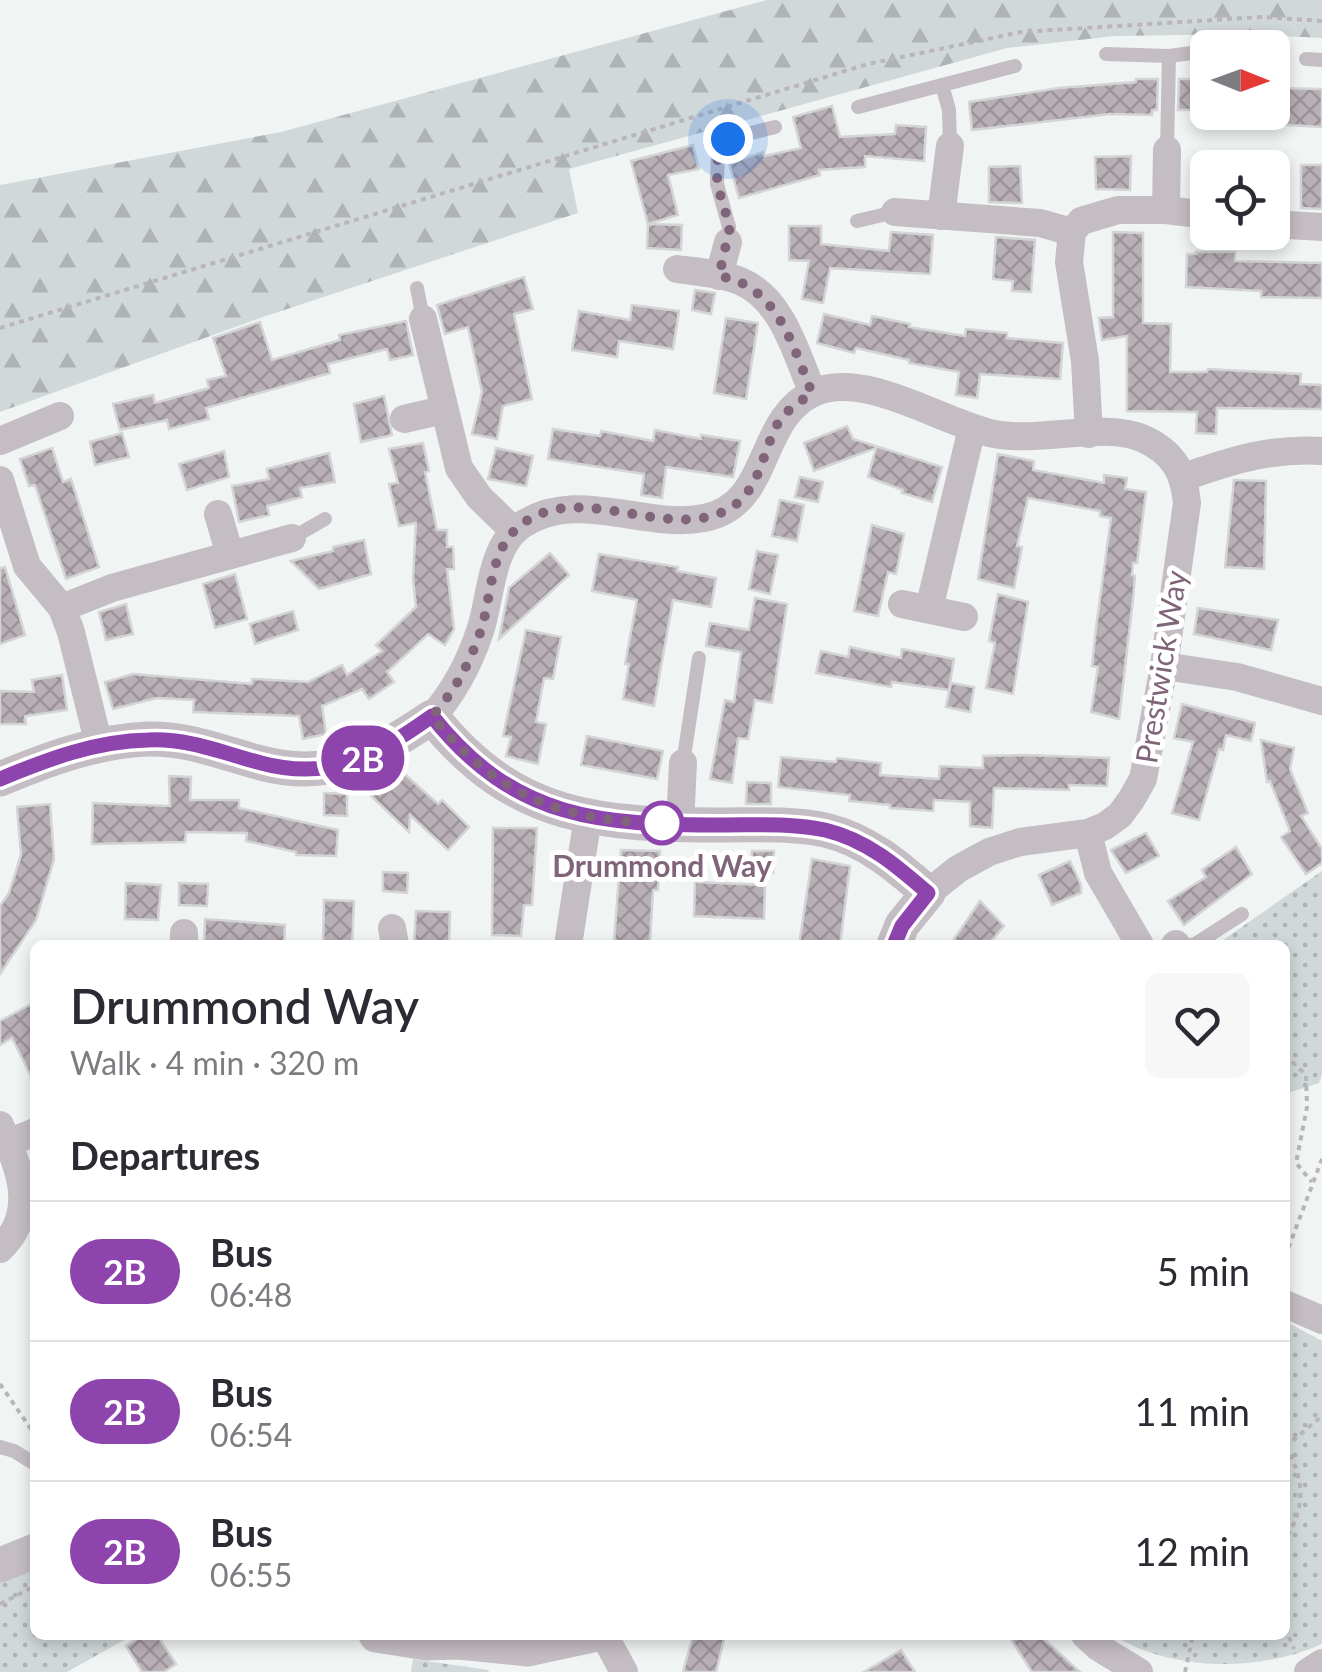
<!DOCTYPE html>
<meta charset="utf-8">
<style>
body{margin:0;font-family:Lato,sans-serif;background:#f7f7f7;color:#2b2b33;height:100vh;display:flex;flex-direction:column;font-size:38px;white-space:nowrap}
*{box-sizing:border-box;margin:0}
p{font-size:32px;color:#7c7c81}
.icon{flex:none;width:55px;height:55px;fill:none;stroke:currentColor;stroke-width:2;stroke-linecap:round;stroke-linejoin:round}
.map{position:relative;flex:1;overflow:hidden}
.side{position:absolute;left:30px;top:940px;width:1260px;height:700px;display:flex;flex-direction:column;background:#fff;border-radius:15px;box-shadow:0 5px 15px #0003}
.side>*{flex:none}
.badge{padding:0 20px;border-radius:32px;font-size:35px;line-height:65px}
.needle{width:65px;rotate:91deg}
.controls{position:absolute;left:1190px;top:30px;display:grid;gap:20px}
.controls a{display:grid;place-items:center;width:100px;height:100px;border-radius:15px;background:#fff;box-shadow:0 5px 15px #0003;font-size:50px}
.you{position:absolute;width:50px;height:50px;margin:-25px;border:8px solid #fff;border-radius:50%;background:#1a73e8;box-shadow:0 0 0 15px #1a73e833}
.map>.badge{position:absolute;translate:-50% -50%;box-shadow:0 0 0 5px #fff}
h2{padding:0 40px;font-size:38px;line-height:90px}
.round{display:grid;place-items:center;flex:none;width:105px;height:105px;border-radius:15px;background:#f7f7f7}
.overview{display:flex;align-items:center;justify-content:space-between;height:170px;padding:0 40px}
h1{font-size:48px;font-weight:600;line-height:75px}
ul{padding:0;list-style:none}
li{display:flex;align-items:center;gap:30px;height:140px;padding:0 40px;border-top:2px solid #e1e1e2}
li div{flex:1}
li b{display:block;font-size:38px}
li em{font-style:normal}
li .badge{min-width:110px;font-weight:700;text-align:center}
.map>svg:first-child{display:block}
.grass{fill:url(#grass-dots)}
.forest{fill:url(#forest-firs)}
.building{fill:url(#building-cross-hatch);stroke:#d3d5d4;stroke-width:2.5}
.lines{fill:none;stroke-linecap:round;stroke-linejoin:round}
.path{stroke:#bab5b9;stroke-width:4;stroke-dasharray:5 5;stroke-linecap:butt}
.service{stroke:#c4bdc3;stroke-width:14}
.minor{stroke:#c4bdc3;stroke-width:28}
.tertiary{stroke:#c4bdc3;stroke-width:35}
.line-casing{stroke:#fff;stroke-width:22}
.line{stroke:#8e44ad;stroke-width:15}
.walk{stroke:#7f647a;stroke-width:10;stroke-dasharray:0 18}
.stop-dot{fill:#fff;stroke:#8e44ad;stroke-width:5}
.labels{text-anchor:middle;stroke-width:10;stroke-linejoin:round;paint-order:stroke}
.street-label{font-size:30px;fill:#7f647a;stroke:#fff}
.stop-label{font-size:30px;font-weight:bold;fill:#7f647a;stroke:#fff}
</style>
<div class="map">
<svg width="1322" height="1672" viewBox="0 0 1322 1672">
<defs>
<pattern id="grass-dots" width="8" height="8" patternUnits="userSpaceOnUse" patternTransform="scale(2.5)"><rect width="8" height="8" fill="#d1d8da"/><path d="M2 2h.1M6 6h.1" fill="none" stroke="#afb3b6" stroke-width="1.8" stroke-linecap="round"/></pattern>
<pattern id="forest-firs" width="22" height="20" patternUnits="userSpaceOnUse" patternTransform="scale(2.5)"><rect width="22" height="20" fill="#d1d8da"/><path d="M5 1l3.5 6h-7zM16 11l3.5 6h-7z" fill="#afb3b6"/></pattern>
<pattern id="building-cross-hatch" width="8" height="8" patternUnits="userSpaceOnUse" patternTransform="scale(2.5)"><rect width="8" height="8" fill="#b9afb7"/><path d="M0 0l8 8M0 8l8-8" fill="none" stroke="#9c929a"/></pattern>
</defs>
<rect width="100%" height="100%" fill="#f0f4f3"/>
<g class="grass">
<polygon points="1322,871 1322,1074 1319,1083 1285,1094 1285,945 1216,945"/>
<path d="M1285 1321 1322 1341V1644C1260 1672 1172 1672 1113 1635H1285Z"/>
<polygon points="35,1568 35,1635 133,1635 67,1672 0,1672 0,1582"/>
<polygon points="413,1659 488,1670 489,1672 411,1672"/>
</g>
<polygon class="forest" points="767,0 1322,0 1322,38 1244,34 1115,36 1007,48 569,169 578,213 263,317 0,412 0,185 281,132"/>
<g class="building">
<polygon points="1136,79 1158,79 1157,110 1152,110 1152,115 1110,114 972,130 969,102 1059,88 1136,82"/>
<polygon points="1179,79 1208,79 1208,110 1178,110"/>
<polygon points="1272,88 1322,89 1322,127 1272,124"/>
<polygon points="832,106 840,137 895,134 896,125 926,127 924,161 865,156 865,167 819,170 820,175 739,198 729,163 763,152 764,156 801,148 793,117"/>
<polygon points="693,145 699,169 668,175 678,215 648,224 631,161"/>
<polygon points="1131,156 1130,190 1096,189 1095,157"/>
<polygon points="1301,165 1322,165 1322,209 1301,208"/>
<polygon points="1020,166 1022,203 989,202 989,167"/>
<polygon points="648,224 682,225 681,250 647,248"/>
<polygon points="789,226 821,226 821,244 889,251 891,232 933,235 930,274 830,268 823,303 802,299 809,261 789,260"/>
<polygon points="1113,232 1143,233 1143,323 1171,324 1170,372 1207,372 1208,369 1301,374 1300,384 1322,385 1322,409 1217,408 1216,434 1196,433 1197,412 1127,411 1127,336 1102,340 1099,318 1113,317"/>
<polygon points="996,237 1035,240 1031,292 1012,291 1013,281 993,279"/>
<polygon points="1196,252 1235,252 1235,261 1322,263 1322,298 1261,297 1261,291 1186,287 1187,254 1196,254"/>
<polygon points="524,277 533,309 514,314 532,399 503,406 497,439 472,434 482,392 468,327 445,334 437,305"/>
<polygon points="695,290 715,293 711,314 692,310"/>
<polygon points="632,305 679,311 673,349 619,341 617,357 572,350 579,311 630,320"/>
<polygon points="824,314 870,325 872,316 910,324 909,327 965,336 966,329 1007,333 1007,338 1063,343 1060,379 980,374 977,398 956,395 959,372 909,363 909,360 856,348 854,353 817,343"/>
<polygon points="726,318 758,323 746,399 714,393"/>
<polygon points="406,321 413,355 390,360 387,349 328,364 330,373 206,408 209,419 169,429 167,420 120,430 113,404 153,395 155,403 209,388 207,380 226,376 213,338 260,322 272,360 340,340 339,335"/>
<polygon points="384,396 392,435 361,442 354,404"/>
<polygon points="847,426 853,439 942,467 932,502 902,493 903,490 868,477 876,448 814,471 804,443"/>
<polygon points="553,429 600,436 601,431 653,441 655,430 701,439 701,435 740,441 733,477 666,467 662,498 641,495 644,474 548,459"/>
<polygon points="122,433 129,457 95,465 90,442"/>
<polygon points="423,443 429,471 425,472 437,530 447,530 447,547 453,547 454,569 447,569 454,629 445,645 428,634 387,672 394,682 369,699 362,689 322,706 326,734 303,739 299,716 193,712 194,700 157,698 113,709 105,682 133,674 252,684 252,679 308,682 342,665 347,675 382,651 376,645 416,607 413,579 416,523 399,526 389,484 398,483 389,449"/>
<polygon points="52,448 63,482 71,479 99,567 66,579 35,485 29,486 20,459"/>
<polygon points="496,448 533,456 526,486 488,479"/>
<polygon points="224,451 229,477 187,490 179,464"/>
<polygon points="329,453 335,482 300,488 302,497 267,506 269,515 239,522 232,486 269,479 267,469"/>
<polygon points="998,454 1034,461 1033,470 1104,483 1104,475 1127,478 1125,489 1146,492 1137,563 1133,563 1132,575 1135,576 1133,599 1119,719 1091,712 1098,667 1092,666 1096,628 1111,518 1100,516 1100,511 1028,498 1017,546 1022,547 1014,588 978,579"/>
<polygon points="800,477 823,482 818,502 795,497"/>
<polygon points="1234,480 1266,481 1264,569 1225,567"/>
<polygon points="780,500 804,505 797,541 772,536"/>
<polygon points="872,525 904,534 896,574 888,572 878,616 854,611"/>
<polygon points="364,540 371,574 319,589 291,561 333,551 333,547"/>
<polygon points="757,551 778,555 770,594 749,589"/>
<polygon points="550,553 569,575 499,639 509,588"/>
<polygon points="599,554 678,567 677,571 716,578 711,607 673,600 654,706 623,699 629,664 625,664 637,600 592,591"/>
<polygon points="5,567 25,635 0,644 0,568"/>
<polygon points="235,574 247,619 215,628 203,584"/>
<polygon points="998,594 1028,602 1013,694 986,688 995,643 989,641"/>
<polygon points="755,598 787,604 772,703 755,700 748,739 738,738 732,783 710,779 725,700 734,702 741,652 706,646 710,623 749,630"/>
<polygon points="126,604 133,634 106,640 99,612"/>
<polygon points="1198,608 1278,620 1271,650 1194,634"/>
<polygon points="293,611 298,630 255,644 250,624"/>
<polygon points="526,630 561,637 553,679 544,678 536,722 546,724 538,764 506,756 511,737 503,736"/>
<polygon points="850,647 901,658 902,649 954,659 949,690 892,682 891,687 816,673 821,651 848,657"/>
<polygon points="62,675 67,710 25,716 26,724 0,724 0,691 34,692 32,680"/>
<polygon points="951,683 974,687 970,712 946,707"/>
<polygon points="1182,704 1255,723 1251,741 1226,735 1223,750 1219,749 1199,820 1172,813 1193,742 1174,738"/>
<polygon points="587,736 663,751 657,779 581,765"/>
<polygon points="1261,740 1294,748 1290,769 1308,813 1301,816 1322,849 1322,863 1306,874 1281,837 1290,831 1270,781 1267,782"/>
<polygon points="1026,755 1109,758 1107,786 1069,785 1069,790 994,788 992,828 970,826 970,802 934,800 933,811 890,808 890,805 849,801 850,795 778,787 781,757 836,762 837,758 881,763 880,775 939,779 940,766 983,768 983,756"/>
<polygon points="398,768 438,804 442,800 469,827 448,850 410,815 409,832 371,796"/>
<polygon points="169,776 191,777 190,800 239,800 239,808 338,830 336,856 296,855 296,852 246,841 247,833 186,832 185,842 92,844 93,803 170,806"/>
<polygon points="747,782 771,783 771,804 746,804"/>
<polygon points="324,793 347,794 347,816 324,815"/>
<polygon points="50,804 54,859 36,920 0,974 0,906 9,893 21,855 17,807"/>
<polygon points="493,828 537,828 532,905 524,905 521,936 492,935"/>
<polygon points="1146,833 1159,856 1126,873 1111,850"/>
<polygon points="1236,847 1252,874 1184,925 1168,901 1206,877 1202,870"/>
<polygon points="621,850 660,851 658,890 653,890 650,943 614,942"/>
<polygon points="752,851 774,851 773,873 751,872"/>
<polygon points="812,859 850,866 840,945 799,945"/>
<polygon points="1070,861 1081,885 1081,893 1052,905 1039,875"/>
<polygon points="383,872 408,873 407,893 383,891"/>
<polygon points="695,882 765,885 764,919 694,916"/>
<polygon points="126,883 161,885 158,920 125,919"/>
<polygon points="179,883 208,884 207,906 179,905"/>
<polygon points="324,900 354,901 352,945 323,945"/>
<polygon points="980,901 1004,926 988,945 950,945"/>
<polygon points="416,911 450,912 449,945 414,945"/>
<polygon points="205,919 285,925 284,945 204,945"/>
<polygon points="35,1002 35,1084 12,1038 0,1045 0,1021"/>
<polygon points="143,1635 157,1635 176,1664 164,1672 142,1672 126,1646"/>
<polygon points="693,1635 725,1635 716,1672 683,1672"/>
<polygon points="1008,1635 1040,1635 1080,1672 1032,1672"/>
<polygon points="901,1650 915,1672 864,1672"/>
</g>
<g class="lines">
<g class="path">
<polyline points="0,328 868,64 1021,32 1262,17 1322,21"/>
<polyline points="1285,1055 1306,1075 1307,1107 1296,1163 1312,1182"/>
<polyline points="1285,1257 1322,1159"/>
<polyline points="0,1384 35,1435"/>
<path d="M1285 1446C1305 1478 1306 1508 1285 1540"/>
<polyline points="1285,1447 1322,1416"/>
<polyline points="0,1604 35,1586"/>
<polyline points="1285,1628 1294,1649"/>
<polyline points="1185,1672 1193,1635"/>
</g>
<g class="service">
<polyline points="1106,54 1169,56 1208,51"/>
<polyline points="1306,59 1322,60"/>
<polyline points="942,85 949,110 950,146"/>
<polyline points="858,107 1015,66"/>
<polyline points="1167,150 1169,56"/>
<polyline points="857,221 895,212"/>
<polyline points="728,242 729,227 717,184 718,149 728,139 775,127"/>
<polyline points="417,288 423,319"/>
<polyline points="292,538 325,519"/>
<polyline points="683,763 699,658"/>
<polyline points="1176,944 1194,945 1242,914"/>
<polyline points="0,1447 14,1451 35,1464"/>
</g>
<g class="minor">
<polyline points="1166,210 1167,150"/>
<polyline points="895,212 1040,223 1072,232"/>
<polyline points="941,216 950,146"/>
<polyline points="1272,224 1322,227"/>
<path d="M677 269C697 272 721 273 740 281 783 299 796 354 813 393"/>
<polyline points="719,276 728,242"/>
<polyline points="423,319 459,468 479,497 514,531"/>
<polyline points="404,419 443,410"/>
<polyline points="1089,434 1085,361 1069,262 1072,232 1081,221 1118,210 1166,210 1208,215"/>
<polyline points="0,441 60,416"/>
<path d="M1184 477C1233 460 1270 448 1322 451"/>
<polyline points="0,480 27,566 62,608 71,632 99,745"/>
<polyline points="218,514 230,555"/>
<polyline points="902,604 964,617"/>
<polyline points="62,608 112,588 292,538"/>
<polyline points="929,609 972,428"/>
<polyline points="1164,666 1237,677 1322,701"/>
<path d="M432 717C455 691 469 664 480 631 491 599 490 549 519 527 576 486 643 530 704 518 772 505 756 420 813 393 864 369 942 423 994 434 1041 443 1105 421 1144 439 1174 453 1184 472 1187 503L1164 666 1143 779 1131 800 1120 815 1105 826 1088 833 1020 842 989 852 958 869 928 893"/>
<polyline points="680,824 683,763"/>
<polyline points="1088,833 1098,873 1140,945"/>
<polyline points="392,928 395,945"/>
<polyline points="184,945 184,933"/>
<polyline points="568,945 588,817"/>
<polyline points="1175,945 1176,944"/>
<path d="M0 1125C19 1167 39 1212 0 1249"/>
<polyline points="8,1143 35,1132"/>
<polyline points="1285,1304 1322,1320"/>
<polyline points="604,1635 624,1672"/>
<polyline points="1085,1635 1098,1647 1139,1672"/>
<polyline points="1308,1672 1322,1663"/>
</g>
<g class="tertiary">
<path d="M0 779C48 759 96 741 148 739 188 738 223 753 261 763 332 782 376 754 432 717 515 821 601 825 726 825 759 825 793 823 825 830 867 840 897 866 928 893L902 925 894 945"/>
<polyline points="0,1565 35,1551"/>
<polyline points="376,1635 427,1643 459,1642 528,1649 593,1635"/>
</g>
</g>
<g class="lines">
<g class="line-casing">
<path id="line" d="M0 779C48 759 96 741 148 740 189 738 223 753 261 763 331 782 377 755 432 716 515 821 602 825 726 825 759 825 793 823 825 830 867 840 897 866 928 893L902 926 894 945"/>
</g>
<use href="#line" class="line"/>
<path class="walk" d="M662 823C563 822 495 795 432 716 455 691 470 663 481 630 491 599 490 554 515 530 572 476 659 540 723 512 760 496 761 454 778 423 786 410 800 402 812 393 792 345 778 286 719 276L730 227 717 184 718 149 728 139"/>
</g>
<circle class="stop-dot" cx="662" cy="823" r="20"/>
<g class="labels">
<g class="street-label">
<text transform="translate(1162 667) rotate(-81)" y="10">Prestwick Way</text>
</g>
<g class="stop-label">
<text x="662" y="877">Drummond Way</text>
</g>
</g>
</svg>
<div class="controls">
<a><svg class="needle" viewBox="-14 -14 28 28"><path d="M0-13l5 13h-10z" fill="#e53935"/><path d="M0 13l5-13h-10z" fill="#7c7c81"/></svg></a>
<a><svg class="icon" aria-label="locate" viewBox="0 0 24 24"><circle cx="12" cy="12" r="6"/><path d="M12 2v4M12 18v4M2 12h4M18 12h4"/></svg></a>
</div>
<div class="you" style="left:728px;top:139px"></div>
<b class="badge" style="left:363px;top:758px;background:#8e44ad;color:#fff">2B</b>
<section class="side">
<div class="overview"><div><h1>Drummond Way</h1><p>Walk · 4 min · 320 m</p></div><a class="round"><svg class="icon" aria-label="heart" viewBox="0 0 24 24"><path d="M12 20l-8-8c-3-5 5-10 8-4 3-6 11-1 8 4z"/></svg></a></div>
<h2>Departures</h2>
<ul>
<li><span class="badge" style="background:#8e44ad;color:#fff">2B</span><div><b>Bus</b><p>06:48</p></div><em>5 min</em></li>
<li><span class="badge" style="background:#8e44ad;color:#fff">2B</span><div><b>Bus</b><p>06:54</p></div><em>11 min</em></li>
<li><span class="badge" style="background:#8e44ad;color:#fff">2B</span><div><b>Bus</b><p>06:55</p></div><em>12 min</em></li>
</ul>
</section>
</div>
